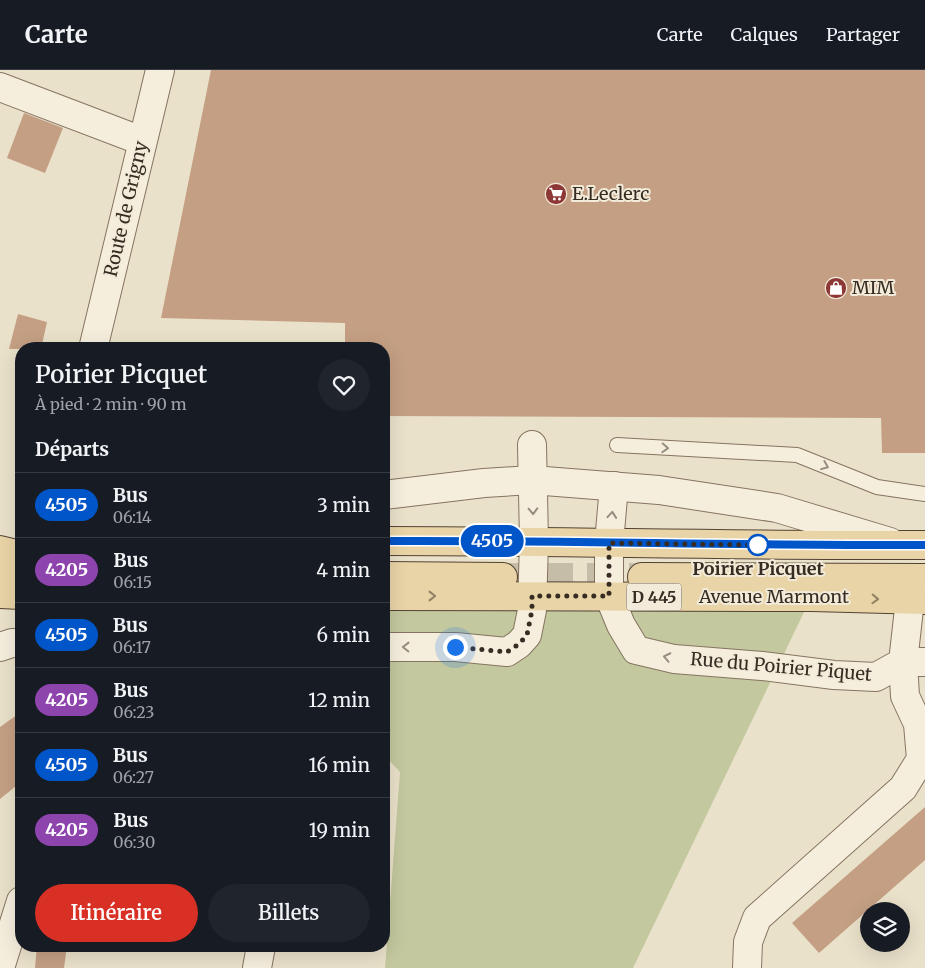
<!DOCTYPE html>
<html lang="fr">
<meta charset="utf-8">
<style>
body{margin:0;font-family:Merriweather,serif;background:#20242c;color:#f1f3f6;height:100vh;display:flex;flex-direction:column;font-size:19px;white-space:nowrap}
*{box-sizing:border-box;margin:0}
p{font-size:16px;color:#9ea1a6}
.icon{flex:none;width:28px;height:28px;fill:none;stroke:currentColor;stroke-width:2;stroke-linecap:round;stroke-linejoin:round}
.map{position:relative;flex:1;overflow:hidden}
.details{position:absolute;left:15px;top:272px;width:375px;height:610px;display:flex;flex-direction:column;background:#171b24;border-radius:20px;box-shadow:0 5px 20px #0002}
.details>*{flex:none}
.badge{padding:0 10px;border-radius:16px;font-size:18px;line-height:32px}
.controls{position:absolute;left:860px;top:832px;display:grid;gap:10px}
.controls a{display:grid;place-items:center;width:50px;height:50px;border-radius:50%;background:#171b24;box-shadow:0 5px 20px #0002;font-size:25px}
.you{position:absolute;width:25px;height:25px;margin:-12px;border:4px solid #fff;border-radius:50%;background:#1a73e8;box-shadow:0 0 0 8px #1a73e833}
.map>.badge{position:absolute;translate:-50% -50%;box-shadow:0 0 0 2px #fff}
h2{padding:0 20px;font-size:19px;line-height:45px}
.round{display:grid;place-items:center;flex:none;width:52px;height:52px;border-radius:26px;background:#20242c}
.overview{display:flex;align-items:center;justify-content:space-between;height:85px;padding:0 20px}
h1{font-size:24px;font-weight:600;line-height:38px}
.cta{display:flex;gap:10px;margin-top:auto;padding:10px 20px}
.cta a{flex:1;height:58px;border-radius:30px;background:#d93025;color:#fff;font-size:20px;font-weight:600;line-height:58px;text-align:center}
.cta a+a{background:#20242c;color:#f1f3f6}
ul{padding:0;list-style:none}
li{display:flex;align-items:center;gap:15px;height:65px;padding:0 20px;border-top:1px solid #363941}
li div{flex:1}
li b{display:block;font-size:19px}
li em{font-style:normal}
li .badge{min-width:55px;font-weight:700;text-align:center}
header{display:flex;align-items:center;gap:30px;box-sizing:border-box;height:70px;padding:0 25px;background:#171b24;border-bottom:1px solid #363941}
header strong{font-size:24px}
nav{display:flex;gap:28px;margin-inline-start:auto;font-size:18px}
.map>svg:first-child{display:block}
.green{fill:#c3c89f}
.building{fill:#c49f84}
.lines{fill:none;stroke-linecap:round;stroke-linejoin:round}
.primary-tunnel{stroke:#c6bda8;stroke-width:28;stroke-dasharray:28 14;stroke-linecap:butt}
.service-casing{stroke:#857460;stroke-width:16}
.minor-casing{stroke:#857460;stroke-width:30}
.primary-casing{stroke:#544334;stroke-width:30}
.service{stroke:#f6eedd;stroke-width:14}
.minor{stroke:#f6eedd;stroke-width:28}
.primary{stroke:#e9d4a7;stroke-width:28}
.oneway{stroke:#968d80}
.oneway2{stroke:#908064}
.line-casing{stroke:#fff;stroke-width:11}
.line{stroke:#0055c8;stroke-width:8}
.walk{stroke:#372c22;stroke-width:5;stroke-dasharray:0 9}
.stop-dot{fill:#fff;stroke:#0055c8;stroke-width:2.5}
.labels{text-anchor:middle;stroke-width:4;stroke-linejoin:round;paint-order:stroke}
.shield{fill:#f2ebd9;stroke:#6f6559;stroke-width:1}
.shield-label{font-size:16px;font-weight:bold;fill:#372c22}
.poi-label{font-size:18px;fill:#372c22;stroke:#f2ebd9;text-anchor:start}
.street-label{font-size:18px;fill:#372c22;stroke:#f2ebd9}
.stop-label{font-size:18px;font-weight:bold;fill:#372c22;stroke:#f2ebd9}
</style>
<header>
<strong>Carte</strong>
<nav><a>Carte</a><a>Calques</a><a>Partager</a></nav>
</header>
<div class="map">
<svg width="925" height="898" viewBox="0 0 925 898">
<rect width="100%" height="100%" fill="#eae1ca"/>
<polygon class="green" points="384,537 806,538 633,898 385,898 400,702 384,685"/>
<g class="building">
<polygon points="211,0 925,0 925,383 882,383 881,348 384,346 384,279 345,279 345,253 161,248"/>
<polygon points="24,43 63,58 45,103 7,88"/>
<polygon points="18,244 47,252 41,279 9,279"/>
<polygon points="21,642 21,712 0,729 0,657"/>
<polygon points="925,737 925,790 819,883 792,853"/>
<polygon points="37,876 67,876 64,898 35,898"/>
</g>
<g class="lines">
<polyline class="primary-tunnel" points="503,507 642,507"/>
<g class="service-casing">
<polyline id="service" points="617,375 797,385 877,417 925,424"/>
</g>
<g class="minor-casing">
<g id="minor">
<polyline points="0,17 142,71"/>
<polyline points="93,279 160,0"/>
<polyline points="614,416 609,473 609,526 621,555 636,580 674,589 762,596 834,605 876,607 903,592 925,592"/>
<polyline points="384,425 484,413 532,410 659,420 777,438 890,472"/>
<polyline points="0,577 12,573 21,573"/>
<polyline points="384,577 455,577 507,582 519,574 527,565 532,540 534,471 532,375"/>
<polyline points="0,898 21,831"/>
<polyline points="257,898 261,876"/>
<polyline points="747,898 748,872 757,848 903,718 921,689 918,654 905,626 903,592 910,530"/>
</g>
</g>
<g class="primary-casing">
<g id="primary">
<path d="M384 471C564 471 745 476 925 475"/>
<polyline points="0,480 21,485"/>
<polyline points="0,503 21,504"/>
<polyline points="384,506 503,507"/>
<polyline points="642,507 925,508"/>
<polyline points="0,524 21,525"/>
<polyline points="384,526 812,527 925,530"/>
</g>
</g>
<use href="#service" class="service"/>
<use href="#minor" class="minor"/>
<use href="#primary" class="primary"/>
</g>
<defs><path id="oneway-chevron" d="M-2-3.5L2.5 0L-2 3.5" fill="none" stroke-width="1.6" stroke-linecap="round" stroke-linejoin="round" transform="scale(1.25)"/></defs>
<g class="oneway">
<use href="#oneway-chevron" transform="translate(665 378) rotate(3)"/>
<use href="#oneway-chevron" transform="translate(825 396) rotate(22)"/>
<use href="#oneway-chevron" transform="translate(533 441) rotate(88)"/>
<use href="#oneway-chevron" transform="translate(612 445) rotate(-85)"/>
<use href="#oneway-chevron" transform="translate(406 577) rotate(-179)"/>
<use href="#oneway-chevron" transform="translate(667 587) rotate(-168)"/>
</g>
<g class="oneway2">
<use href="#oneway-chevron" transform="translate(432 526)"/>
<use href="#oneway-chevron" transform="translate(875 529) rotate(2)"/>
</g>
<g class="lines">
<g class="line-casing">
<path id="line" d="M384 471C564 470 745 476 925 475"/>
</g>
<use href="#line" class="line"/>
<polyline class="walk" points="455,577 507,582 519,574 527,565 532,540 532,526 609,526 609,473 758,475"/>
</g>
<defs>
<g id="supermarket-disc" transform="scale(1.125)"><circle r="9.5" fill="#8e3737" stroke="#f2ebd9"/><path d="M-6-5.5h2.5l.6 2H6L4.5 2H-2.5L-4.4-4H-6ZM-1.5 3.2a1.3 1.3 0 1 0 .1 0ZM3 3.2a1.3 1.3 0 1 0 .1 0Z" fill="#fff"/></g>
<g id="shop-disc" transform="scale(1.125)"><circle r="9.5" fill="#8e3737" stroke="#f2ebd9"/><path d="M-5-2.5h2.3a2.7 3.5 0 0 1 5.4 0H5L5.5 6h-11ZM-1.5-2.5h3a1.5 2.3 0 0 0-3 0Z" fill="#fff"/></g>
</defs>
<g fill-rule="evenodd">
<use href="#supermarket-disc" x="556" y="124"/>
<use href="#shop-disc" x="836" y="218"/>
</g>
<circle class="stop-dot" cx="758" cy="475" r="10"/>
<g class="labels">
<rect class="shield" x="626.5" y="513.5" width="55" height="27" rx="4"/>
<g class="shield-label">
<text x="654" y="533">D 445</text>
</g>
<g class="poi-label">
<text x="572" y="130">E.Leclerc</text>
<text x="852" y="224">MIM</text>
</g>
<g class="street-label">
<text transform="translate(126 139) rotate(-77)" y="6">Route de Grigny</text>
<text x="774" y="533">Avenue Marmont</text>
<text transform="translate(781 597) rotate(5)" y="6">Rue du Poirier Piquet</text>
</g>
<g class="stop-label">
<text x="758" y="505">Poirier Picquet</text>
</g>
</g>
</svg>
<div class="controls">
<a><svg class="icon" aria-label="layers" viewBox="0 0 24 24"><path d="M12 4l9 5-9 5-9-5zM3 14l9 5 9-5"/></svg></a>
</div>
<div class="you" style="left:455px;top:577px"></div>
<b class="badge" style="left:492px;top:471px;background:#0055c8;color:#fff">4505</b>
<section class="details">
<div class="overview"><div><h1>Poirier Picquet</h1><p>À pied · 2 min · 90 m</p></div><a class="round"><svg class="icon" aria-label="heart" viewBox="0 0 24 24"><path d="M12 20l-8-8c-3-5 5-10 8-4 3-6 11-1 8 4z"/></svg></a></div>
<h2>Départs</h2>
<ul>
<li><span class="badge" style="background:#0055c8;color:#fff">4505</span><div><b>Bus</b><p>06:14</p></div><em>3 min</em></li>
<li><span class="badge" style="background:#8e44ad;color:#fff">4205</span><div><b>Bus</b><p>06:15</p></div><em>4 min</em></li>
<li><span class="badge" style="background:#0055c8;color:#fff">4505</span><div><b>Bus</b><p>06:17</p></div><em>6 min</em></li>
<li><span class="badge" style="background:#8e44ad;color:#fff">4205</span><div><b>Bus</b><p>06:23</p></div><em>12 min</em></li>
<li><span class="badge" style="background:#0055c8;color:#fff">4505</span><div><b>Bus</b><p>06:27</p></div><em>16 min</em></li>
<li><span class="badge" style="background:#8e44ad;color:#fff">4205</span><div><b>Bus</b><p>06:30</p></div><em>19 min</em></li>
</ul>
<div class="cta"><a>Itinéraire</a><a>Billets</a></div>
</section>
</div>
